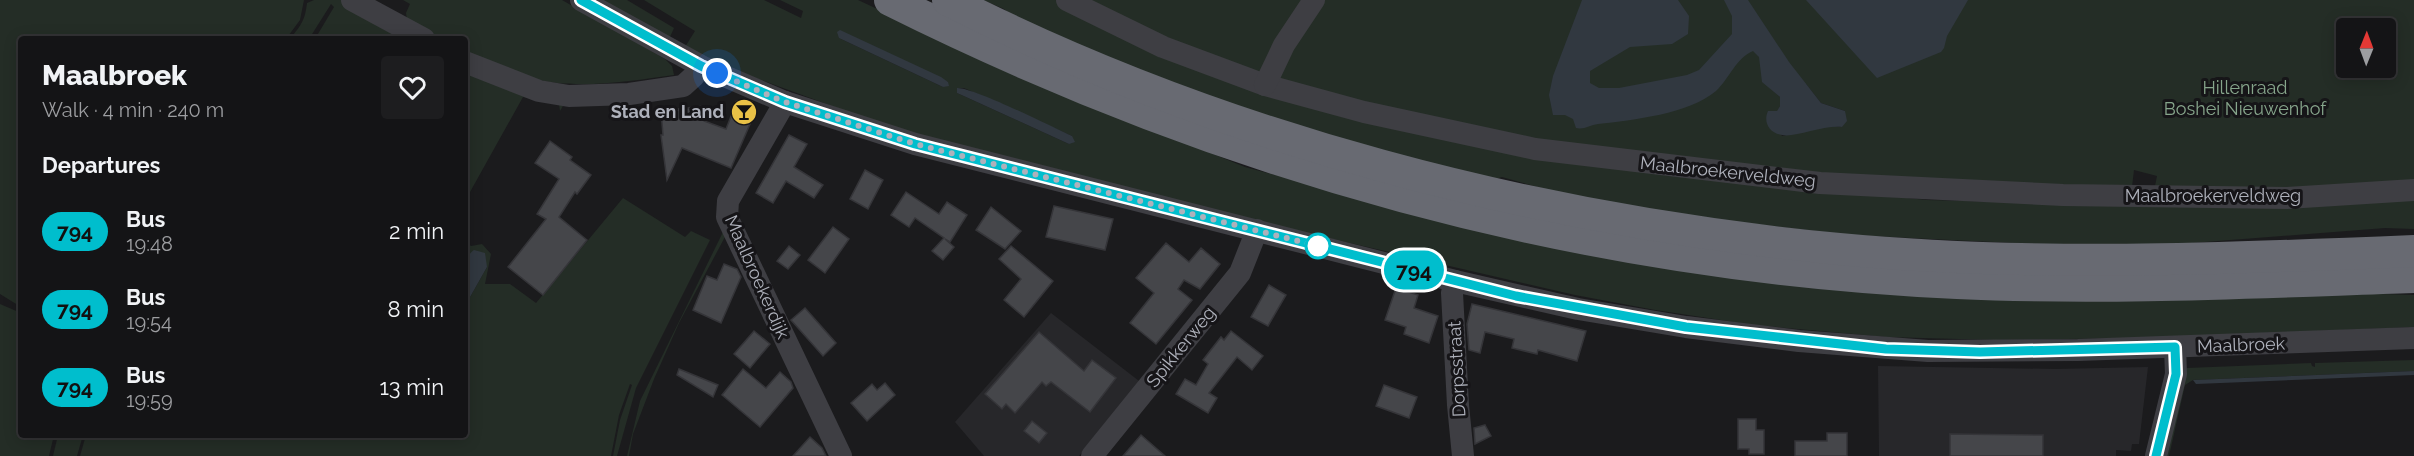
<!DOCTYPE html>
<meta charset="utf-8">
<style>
body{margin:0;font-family:Raleway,sans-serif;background:#1d1d1f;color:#f1f3f6;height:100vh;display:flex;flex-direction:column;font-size:22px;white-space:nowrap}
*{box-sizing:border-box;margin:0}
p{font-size:20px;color:#9d9ea1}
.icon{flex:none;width:33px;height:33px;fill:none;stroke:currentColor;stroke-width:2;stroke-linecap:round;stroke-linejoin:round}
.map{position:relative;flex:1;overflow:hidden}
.side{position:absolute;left:18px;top:36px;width:450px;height:402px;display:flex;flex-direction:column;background:#141416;border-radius:6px;box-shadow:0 3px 15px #0003,0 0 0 2px #333335}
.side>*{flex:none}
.badge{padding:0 12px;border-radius:20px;font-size:21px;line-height:39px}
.needle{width:39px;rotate:1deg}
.buttons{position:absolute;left:2336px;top:18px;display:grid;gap:12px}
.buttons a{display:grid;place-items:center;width:60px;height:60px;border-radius:6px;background:#141416;box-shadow:0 3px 15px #0003,0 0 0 2px #333335;font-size:30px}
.you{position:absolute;width:30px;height:30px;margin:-15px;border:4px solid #fff;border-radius:50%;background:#1a73e8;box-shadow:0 0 0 9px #1a73e833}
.map>.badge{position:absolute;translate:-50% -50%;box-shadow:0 0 0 3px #fff}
h2{padding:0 24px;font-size:22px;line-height:54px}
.round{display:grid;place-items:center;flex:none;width:63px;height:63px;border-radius:6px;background:#1d1d1f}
.summary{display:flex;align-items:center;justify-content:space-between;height:102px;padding:0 24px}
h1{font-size:28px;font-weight:800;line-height:45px}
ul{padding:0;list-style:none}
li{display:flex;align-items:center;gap:18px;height:78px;padding:0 24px}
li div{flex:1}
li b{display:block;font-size:22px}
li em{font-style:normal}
li .badge{min-width:66px;font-weight:700;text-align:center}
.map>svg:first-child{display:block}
.built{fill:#27272a}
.green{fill:#242d26;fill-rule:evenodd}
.water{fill:#313840}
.building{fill:#45464a;stroke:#353539;stroke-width:1.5}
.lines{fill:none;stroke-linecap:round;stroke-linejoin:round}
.minor{stroke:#3e3e43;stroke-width:22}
.highway{stroke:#686a72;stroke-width:32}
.line-casing{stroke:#fff;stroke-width:14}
.line{stroke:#00becd;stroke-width:9}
.walk{stroke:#aeb1bb;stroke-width:6;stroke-dasharray:0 10.8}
.stop-dot{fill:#fff;stroke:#00becd;stroke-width:3}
.labels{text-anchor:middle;stroke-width:6;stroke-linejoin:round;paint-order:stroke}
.park-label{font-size:18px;fill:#86a58b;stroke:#161518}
.poi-label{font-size:18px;font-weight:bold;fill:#aeb1bb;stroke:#161518;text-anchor:end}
.street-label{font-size:18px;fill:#aeb1bb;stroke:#161518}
</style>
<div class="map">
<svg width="2414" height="456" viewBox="0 0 2414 456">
<rect width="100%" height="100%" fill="#1b1b1d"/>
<g class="built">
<polygon points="1051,313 1143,384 1079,456 984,456 955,422"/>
<polygon points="1878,366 2055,369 2148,367 2139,444 2132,444 2131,451 2116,450 2116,456 1879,456"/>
</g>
<g class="green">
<polygon points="0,0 304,0 300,20 286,39 21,39 21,307 0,294"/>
<path d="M314 0H344L414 39H315L334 7 331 4 309 39H290C302 24 305 20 307 3Z"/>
<path d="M403 0H562L665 59 672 66 674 75C631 81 577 90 535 79 511 73 488 61 465 52V39H442L407 20 406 13 410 4Z"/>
<polygon points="595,0 627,0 674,28 669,39"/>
<path d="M644 0H764L801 18 803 11 780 0H858L1012 72 1245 167 1525 241 2320 292 2414 295V327L2141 338 1994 340 1886 337 1754 325 1655 310 1575 295 1281 227 903 132 742 73 685 47 695 31ZM839 38 902 60 948 82 943 87ZM957 88H964L1072 136 1069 144 966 97 957 93Z"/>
<path d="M983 0H2414V183L2280 190 2155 186 2157 176 2134 170 2132 187 1710 178 1927 200 2130 205 2414 196V229L2385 228 2128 248 1971 241 1851 235 1630 210 1591 202 1502 177 1468 188 1093 96 1004 9ZM2346 28H2385V68H2346ZM1806 84 1821 103 1845 111 1842 127 1829 126 1782 136 1768 111 1777 112 1780 106V97L1770 88Z"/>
<polygon points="465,67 566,101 560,111 559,104 523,97 465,201"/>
<polygon points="623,198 685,237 691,231 710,240 636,388 617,456 613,456 620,420 632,385 630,384 619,415 611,456 80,456 86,435 465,435 465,306 487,267 468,254 465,262 465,241 471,246 482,244 491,254 485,284 510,284 536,303"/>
<polygon points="723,232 726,235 679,323 654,379 633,434 629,456 627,456 640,401"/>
<polygon points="0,304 21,313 21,435 54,435 49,456 0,456"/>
<polygon points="2414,360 2414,371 2193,380 2185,385 2169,456 2162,456 2187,368 2311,363 2312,366 2315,367 2315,363"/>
<polygon points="58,435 83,435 77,456 53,456"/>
</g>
<g class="water">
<path d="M1582 0H1678L1689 16 1688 34 1672 44 1630 47 1590 71V83L1599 88H1619L1687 75 1699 70 1732 34V16L1724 0H1748L1789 62 1821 103 1845 111 1847 121 1842 127C1823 125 1794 138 1782 135 1769 133 1763 122 1768 111H1777L1780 106V97L1762 82 1759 57 1753 51C1736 58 1729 79 1716 91 1689 114 1633 120 1598 124 1590 125 1584 130 1576 128L1573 119 1565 115H1553L1549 95 1553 76Z"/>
<polygon points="1806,0 1968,0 1947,36 1944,48 1941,52 1877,78"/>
<polygon points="840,30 941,77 948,82 949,86 943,87 839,38 837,32"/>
<path d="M957 88C973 87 1052 127 1072 136L1075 142 1069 144 966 97 957 93Z"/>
<path d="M474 250 485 253 487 267 465 306C465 289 459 260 474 250Z"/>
<polygon points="2414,371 2414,375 2196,384 2193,380"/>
</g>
<g class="building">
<polygon points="737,101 756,110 731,168 682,148 667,180 661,135 663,135 661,111 703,106 704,121 726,129"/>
<polygon points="789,135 807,144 794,167 823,185 814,198 786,181 773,203 756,193"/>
<polygon points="550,141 572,157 570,160 591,175 577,194 575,192 559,217 587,240 543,295 508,267 546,219 537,214 559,179 535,163"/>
<polygon points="865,170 883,180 868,209 850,199"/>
<polygon points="906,192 939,214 947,202 967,215 950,242 945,239 954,247 943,260 932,251 944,238 915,218 909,227 891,215"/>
<polygon points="1054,206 1113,219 1105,250 1046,237"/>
<polygon points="991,207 1021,231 1005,249 976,230"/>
<polygon points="833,227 849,239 825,273 808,260"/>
<polygon points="1166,243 1189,262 1201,248 1220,264 1200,289 1184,280 1178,289 1192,300 1156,344 1130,323 1154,293 1136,278"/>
<polygon points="789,246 800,255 788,269 777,261"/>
<polygon points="1011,246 1053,281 1024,317 1004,300 1021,279 999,259"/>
<polygon points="724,264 737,269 741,277 721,323 693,310 707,276 717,280"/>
<polygon points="1269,285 1286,295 1268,326 1251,317"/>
<polygon points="1396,288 1418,295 1414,308 1438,316 1429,343 1404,334 1406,327 1385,320"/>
<polygon points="1472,304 1586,331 1577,361 1538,350 1537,354 1512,348 1514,339 1485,332 1480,353 1469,350 1467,324"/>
<polygon points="805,308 836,343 823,356 791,320"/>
<polygon points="754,331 770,344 750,368 734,354"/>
<polygon points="1231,331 1263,356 1252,370 1237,357 1209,393 1217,398 1208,413 1176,394 1185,379 1196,385 1208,364 1203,360 1221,337 1224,340"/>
<polygon points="1039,332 1084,371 1092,360 1116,378 1090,412 1051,382 1046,386 1042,382 1015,413 1006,404 1002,409 985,394"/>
<polygon points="679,369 718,385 713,397 677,375"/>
<polygon points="743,369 766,388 780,372 791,382 793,388 760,427 722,395"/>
<polygon points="885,383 895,395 867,421 851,403 872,384 877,390"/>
<polygon points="1384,385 1417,397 1409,418 1376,406"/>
<polygon points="1738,419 1756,419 1756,430 1764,430 1764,454 1749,454 1749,449 1738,449"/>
<polygon points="1032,421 1047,433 1039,443 1024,431"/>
<polygon points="1485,425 1491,436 1475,444 1474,428"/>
<polygon points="1827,433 1847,433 1847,456 1795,456 1795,441 1827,441"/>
<polygon points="1950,434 2043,435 2043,456 1950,456"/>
<polygon points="1141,435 1165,456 1123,456"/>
<polygon points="810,437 822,448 826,456 793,456"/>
</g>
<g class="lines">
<g class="minor">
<polyline points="352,0 424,39"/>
<polyline points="581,0 701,66 785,102 915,144 1455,281 1578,309 1686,327 1799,341 1928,351 2078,350 2414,338"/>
<polyline points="1067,0 1163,47 1265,85 1364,112 1535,149 1820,183 2063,195 2287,198 2414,190"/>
<polyline points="465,62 539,91 569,96 629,94 683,86 694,76 701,66"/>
<polyline points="1265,85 1284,45 1314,0"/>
<polyline points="785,102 728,201 727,217 841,456"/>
<polyline points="1455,281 1452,293 1458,405 1463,456"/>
<polyline points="1092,456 1240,273 1257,230"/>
<polyline points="2156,456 2176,374 2175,347"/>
</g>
<g class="highway">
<path d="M890 0C1227 168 1580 266 1957 283 2109 290 2262 282 2414 277"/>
<path d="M948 0C1221 139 1535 220 1839 249 2030 267 2223 259 2414 251"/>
</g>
</g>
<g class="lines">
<g class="line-casing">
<polyline id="line" points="581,0 701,66 785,102 915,144 1516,296 1686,327 1886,349 1980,352 2175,347 2176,374 2156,456"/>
</g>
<use href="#line" class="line"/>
<polyline class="walk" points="717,73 785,102 915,144 1318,246"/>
</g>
<defs>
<g id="bar-disc" transform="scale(1.35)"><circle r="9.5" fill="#e9c146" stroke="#161518"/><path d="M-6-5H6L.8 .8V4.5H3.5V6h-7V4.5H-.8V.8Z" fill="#111"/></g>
</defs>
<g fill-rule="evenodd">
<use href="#bar-disc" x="744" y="112"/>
</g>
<circle class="stop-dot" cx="1318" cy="246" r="12"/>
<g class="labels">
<g class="park-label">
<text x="2245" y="94">Hillenraad<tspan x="2245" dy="21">Boshei Nieuwenhof</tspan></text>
</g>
<g class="poi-label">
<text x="724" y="118">Stad en Land</text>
</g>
<g class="street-label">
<text transform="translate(1728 172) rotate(6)" y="6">Maalbroekerveldweg</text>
<text x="2213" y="202">Maalbroekerveldweg</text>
<text transform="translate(757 277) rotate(66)" y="6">Maalbroekerdijk</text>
<text transform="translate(2241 345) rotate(-2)" y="6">Maalbroek</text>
<text transform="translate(1181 347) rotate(-51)" y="6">Spikkerweg</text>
<text transform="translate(1457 369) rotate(-93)" y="6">Dorpsstraat</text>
</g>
</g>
</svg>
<div class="buttons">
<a><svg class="needle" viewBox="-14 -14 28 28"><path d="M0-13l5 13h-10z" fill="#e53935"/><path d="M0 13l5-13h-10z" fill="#9d9ea1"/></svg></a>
</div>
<div class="you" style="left:717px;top:73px"></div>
<b class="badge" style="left:1414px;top:270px;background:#00becd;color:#111">794</b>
<section class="side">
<div class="summary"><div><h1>Maalbroek</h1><p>Walk · 4 min · 240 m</p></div><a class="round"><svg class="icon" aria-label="heart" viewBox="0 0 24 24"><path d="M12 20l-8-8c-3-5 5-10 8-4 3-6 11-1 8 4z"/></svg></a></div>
<h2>Departures</h2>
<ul>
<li><span class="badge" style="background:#00becd;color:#111">794</span><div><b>Bus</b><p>19:48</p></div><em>2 min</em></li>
<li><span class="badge" style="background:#00becd;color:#111">794</span><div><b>Bus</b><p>19:54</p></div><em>8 min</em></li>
<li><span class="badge" style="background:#00becd;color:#111">794</span><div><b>Bus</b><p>19:59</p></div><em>13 min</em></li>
</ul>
</section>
</div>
